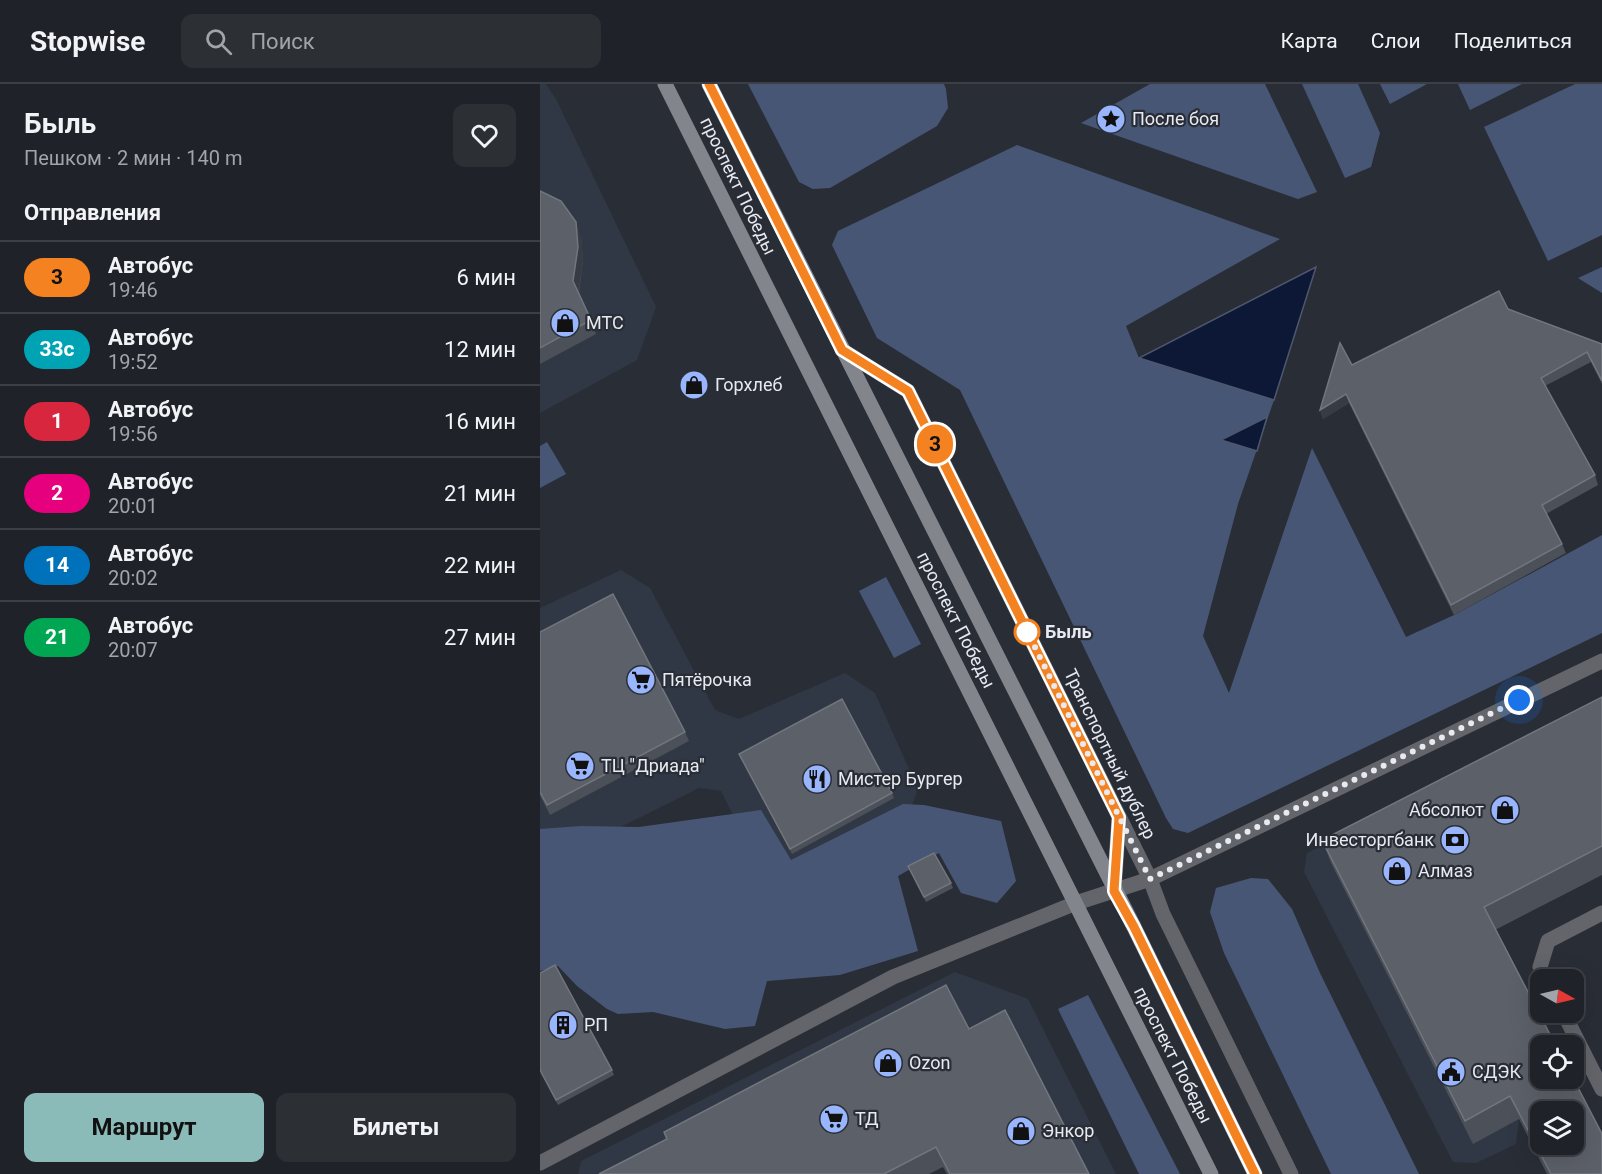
<!DOCTYPE html>
<html lang="ru">
<meta charset="utf-8">
<style>
body{margin:0;font-family:Roboto,sans-serif;background:#2c2f34;color:#f1f3f6;height:100vh;display:flex;flex-direction:column;font-size:22px;white-space:nowrap}
*{box-sizing:border-box;margin:0}
p{font-size:20px;color:#a1a4a8}
.icon{flex:none;width:33px;height:33px;fill:none;stroke:currentColor;stroke-width:2;stroke-linecap:round;stroke-linejoin:round}
.map{position:relative;flex:1;overflow:hidden}
.side{display:flex;flex-direction:column;background:#1f2228;width:540px}
.side>*{flex:none}
.badge{padding:0 12px;border-radius:20px;font-size:21px;line-height:39px}
.needle{width:39px;rotate:98deg}
.fabs{position:absolute;left:990px;top:885px;display:grid;gap:12px}
.fabs a{display:grid;place-items:center;width:54px;height:54px;border-radius:12px;background:#1f2228;box-shadow:0 6px 24px #0002,0 0 0 2px #3c3f45;font-size:30px}
.you{position:absolute;width:30px;height:30px;margin:-15px;border:4px solid #fff;border-radius:50%;background:#1a73e8;box-shadow:0 0 0 9px #1a73e833}
.map>.badge{position:absolute;translate:-50% -50%;box-shadow:0 0 0 3px #fff}
h2{padding:0 24px;font-size:22px;line-height:54px}
.round{display:grid;place-items:center;flex:none;width:63px;height:63px;border-radius:12px;background:#2c2f34}
.overview{display:flex;align-items:center;justify-content:space-between;height:102px;padding:0 24px}
h1{font-size:28px;font-weight:700;line-height:45px}
.cta{display:flex;gap:12px;margin-top:auto;padding:12px 24px}
.cta a{flex:1;height:69px;border-radius:12px;background:#8bbbb9;color:#111;font-size:24px;font-weight:700;line-height:69px;text-align:center}
.cta a+a{background:#2c2f34;color:#f1f3f6}
ul{padding:0;list-style:none}
li{display:flex;align-items:center;gap:18px;height:72px;padding:0 24px;border-top:2px solid #3c3f45}
li div{flex:1}
li b{display:block;font-size:22px}
li em{font-style:normal}
li .badge{min-width:66px;font-weight:700;text-align:center}
header{display:flex;align-items:center;gap:36px;box-sizing:border-box;height:84px;padding:0 30px;background:#1f2228;border-bottom:2px solid #3c3f45}
header strong{font-size:28px}
nav{display:flex;gap:33px;margin-inline-start:auto;font-size:21px}
.search{width:420px;height:54px;background:#2c2f34;display:flex;align-items:center;gap:15px;box-sizing:border-box;padding:0 21px;border-radius:12px;color:#a1a4a8;font-size:22px}
main{display:flex;flex:1;min-height:0}
.map>svg:first-child{display:block}
.built{fill:#313845}
.green{fill:#485676}
.water{fill:#0d1836;stroke:#4e576e;stroke-width:1.5}
.lines{fill:none;stroke-linecap:round;stroke-linejoin:round}
.service{stroke:#63656a;stroke-width:15}
.secondary{stroke:#82858c;stroke-width:15}
.wall{fill:#4c5058}
.shaded-wall{fill:#373b44}
.building{fill:#5c6069;stroke:#72767e;stroke-width:1.5;fill-rule:evenodd}
.line-casing{stroke:#fff;stroke-width:14}
.line{stroke:#f58220;stroke-width:9}
.walk{stroke:#e7eaf0;stroke-width:6;stroke-dasharray:0 10.8}
.stop-dot{fill:#fff;stroke:#f58220;stroke-width:3}
.labels{text-anchor:middle;stroke-width:4.5;stroke-linejoin:round;paint-order:stroke}
.poi-label{font-size:18px;fill:#e7eaf0;stroke:#292d36;text-anchor:start}
.street-label{font-size:18px;fill:#e7eaf0;stroke:#292d36}
.stop-label{font-size:18px;font-weight:bold;fill:#e7eaf0;stroke:#292d36;text-anchor:start}
</style>
<header>
<strong>Stopwise</strong>
<div class="search"><svg class="icon" aria-label="search" viewBox="0 0 24 24"><circle cx="10" cy="10" r="6"/><path d="M15 15l6 6"/></svg>Поиск</div>
<nav><a>Карта</a><a>Слои</a><a>Поделиться</a></nav>
</header>
<main>
<section class="side">
<div class="overview"><div><h1>Быль</h1><p>Пешком · 2 мин · 140 m</p></div><a class="round"><svg class="icon" aria-label="heart" viewBox="0 0 24 24"><path d="M12 20l-8-8c-3-5 5-10 8-4 3-6 11-1 8 4z"/></svg></a></div>
<h2>Отправления</h2>
<ul>
<li><span class="badge" style="background:#f58220;color:#111">3</span><div><b>Автобус</b><p>19:46</p></div><em>6 мин</em></li>
<li><span class="badge" style="background:#00a3b4;color:#fff">33с</span><div><b>Автобус</b><p>19:52</p></div><em>12 мин</em></li>
<li><span class="badge" style="background:#d7263d;color:#fff">1</span><div><b>Автобус</b><p>19:56</p></div><em>16 мин</em></li>
<li><span class="badge" style="background:#e6007e;color:#fff">2</span><div><b>Автобус</b><p>20:01</p></div><em>21 мин</em></li>
<li><span class="badge" style="background:#0072bc;color:#fff">14</span><div><b>Автобус</b><p>20:02</p></div><em>22 мин</em></li>
<li><span class="badge" style="background:#00a651;color:#fff">21</span><div><b>Автобус</b><p>20:07</p></div><em>27 мин</em></li>
</ul>
<div class="cta"><a>Маршрут</a><a>Билеты</a></div>
</section>
<div class="map">
<svg width="1062" height="1090" viewBox="0 0 1062 1090">
<rect width="100%" height="100%" fill="#292d36"/>
<g class="built">
<polygon points="0,0 6,0 17,17 116,223 97,276 0,329"/>
<polygon points="81,486 110,504 175,626 199,635 305,589 335,609 378,705 362,748 220,786 181,707 159,704 26,770 0,765 0,524"/>
<polygon points="1062,626 865,817 979,1035 976,1060 936,1079 913,1078 764,788 767,769"/>
<polygon points="415,888 488,915 576,1090 487,1090 431,983 225,1090 38,1090 41,1077"/>
</g>
<g class="green">
<polygon points="208,0 404,0 406,5 408,24 397,42 290,104 273,105 259,98"/>
<polygon points="610,0 725,0 777,108 758,115 541,39"/>
<polygon points="762,0 818,0 840,49 831,83 805,94"/>
<polygon points="840,0 887,0 850,20"/>
<polygon points="918,0 982,0 930,26"/>
<polygon points="1035,0 1062,0 1062,151 1008,177 944,43"/>
<polygon points="477,61 740,155 586,242 599,274 734,316 698,420 663,552 689,609 772,364 866,553 914,531 1062,451 1062,549 648,749 633,745 626,734 420,306 337,254 292,161 298,147"/>
<polygon points="1062,183 1062,209 1038,194"/>
<polygon points="7,358 26,390 0,404 0,362"/>
<polygon points="346,493 381,560 354,574 319,507"/>
<polygon points="363,720 384,721 461,737 476,797 457,819 421,809 399,769 358,792 378,867 300,891 227,897 215,942 185,945 113,928 78,930 67,925 37,902 18,882 0,887 0,745 41,742 99,743 221,726 251,776"/>
<polygon points="711,794 728,795 752,825 780,889 879,1090 791,1090 684,869 670,828 676,804"/>
<polygon points="548,911 640,1090 599,1090 518,925"/>
</g>
<g class="water">
<polygon points="776,183 734,316 599,274"/>
<polygon points="727,333 717,367 681,356"/>
</g>
<g class="lines">
<g class="service">
<polyline points="302,266 368,307 610,795 623,830 751,1090"/>
<polyline points="574,807 579,733"/>
<polyline points="1006,896 1000,883 1008,857 1062,829"/>
<polyline points="1023,928 1062,1005"/>
<polyline points="0,1079 353,893 536,819 610,795 1062,577"/>
</g>
<g class="secondary">
<polyline points="125,0 671,1090"/>
<polyline points="169,0 594,843 715,1090"/>
</g>
</g>
<g class="wall">
<polygon points="0,107 41,152 43,177 39,209 51,236 56,250 0,280"/>
<polygon points="968,225 1062,260 1062,300 1051,278 1005,302 1055,391 1058,401 1006,430 1022,460 1026,469 914,531 809,319 783,335 780,326 812,281"/>
<polygon points="0,548 145,648 149,657 10,731 0,711"/>
<polygon points="1062,613 1062,791 955,846 1062,1090 1007,1090 979,1035 933,1060 791,779 782,756"/>
<polygon points="199,670 352,709 354,714 252,770"/>
<polygon points="368,782 411,799 413,804 386,818"/>
<polygon points="0,889 72,986 74,991 18,1021 0,987"/>
<polygon points="429,945 549,1090 407,1090 403,1083 389,1090 59,1090 126,1055 124,1048"/>
</g>
<g class="shaded-wall">
<polygon points="36,138 41,152 43,177 38,211 33,197"/>
<polygon points="806,310 809,319 783,335 780,326"/>
</g>
<g class="building">
<polygon points="0,107 21,117 36,138 38,163 33,197 51,236 0,264"/>
<polygon points="959,207 968,225 1062,260 1062,297 1047,268 1001,294 1055,391 1002,421 1022,460 911,521 806,310 780,326 800,259 812,281"/>
<polygon points="73,510 145,648 7,721 0,708 0,548"/>
<path d="M1062 613V762L944 823 1016 962H1000V994H1033L1062 1050V1090H1011L970 1012 925 1037 782 756ZM1000 1028H1034V1060H1000Z"/>
<polygon points="302,615 352,709 250,765 199,670"/>
<polygon points="394,769 411,799 384,813 368,782"/>
<polygon points="15,881 72,986 16,1016 0,986 0,889"/>
<polygon points="406,901 429,945 465,926 549,1090 410,1090 396,1063 344,1090 59,1090 127,1055 124,1048"/>
</g>
<g class="lines">
<g class="line-casing">
<polyline id="line" points="169,0 302,266 368,307 579,733 574,807 594,843 715,1090"/>
</g>
<use href="#line" class="line"/>
<polyline class="walk" points="487,548 484,541 610,795 979,616"/>
</g>
<defs>
<g id="sight-disc" transform="scale(1.5)"><circle r="9.5" fill="#98b5fd" stroke="#292d36"/><path d="M0-6L1.8-2.2L6-1.7L2.9 1.2L3.7 5.4L0 3.3L-3.7 5.4L-2.9 1.2L-6-1.7L-1.8-2.2Z" fill="#111"/></g>
<g id="shop-disc" transform="scale(1.5)"><circle r="9.5" fill="#98b5fd" stroke="#292d36"/><path d="M-5-2.5h2.3a2.7 3.5 0 0 1 5.4 0H5L5.5 6h-11ZM-1.5-2.5h3a1.5 2.3 0 0 0-3 0Z" fill="#111"/></g>
<g id="supermarket-disc" transform="scale(1.5)"><circle r="9.5" fill="#98b5fd" stroke="#292d36"/><path d="M-6-5.5h2.5l.6 2H6L4.5 2H-2.5L-4.4-4H-6ZM-1.5 3.2a1.3 1.3 0 1 0 .1 0ZM3 3.2a1.3 1.3 0 1 0 .1 0Z" fill="#111"/></g>
<g id="restaurant-disc" transform="scale(1.5)"><circle r="9.5" fill="#98b5fd" stroke="#292d36"/><path d="M-5-6h1v4h1v-4h1v4h1v-4h1v5L-1.5 .5V6h-2V.5L-5-1ZM5-6V6H3V1.5H1.5Q1.5-4 5-6Z" fill="#111"/></g>
<g id="bank-disc" transform="scale(1.5)"><circle r="9.5" fill="#98b5fd" stroke="#292d36"/><path d="M-6-4H6V4H-6ZM0-2.3a2.3 2.3 0 1 0 0 4.6a2.3 2.3 0 1 0 0-4.6Z" fill="#111"/></g>
<g id="building-disc" transform="scale(1.5)"><circle r="9.5" fill="#98b5fd" stroke="#292d36"/><path d="M-4-6H4V6H1V3H-1V6H-4ZM-2.5-4.3h1.7v1.8h-1.7ZM.8-4.3h1.7v1.8H.8ZM-2.5-1h1.7V.8h-1.7ZM.8-1h1.7V.8H.8Z" fill="#111"/></g>
<g id="civic-disc" transform="scale(1.5)"><circle r="9.5" fill="#98b5fd" stroke="#292d36"/><path d="M-.6-6.5H3V-4.5H.6V-3L4-1V1h2V6H-6V1h2V-1L-.6-3ZM-1.2 2.5V6h2.4V2.5Z" fill="#111"/></g>
</defs>
<g fill-rule="evenodd">
<use href="#sight-disc" x="571" y="35"/>
<use href="#shop-disc" x="25" y="239"/>
<use href="#shop-disc" x="154" y="301"/>
<use href="#supermarket-disc" x="101" y="596"/>
<use href="#supermarket-disc" x="40" y="682"/>
<use href="#restaurant-disc" x="277" y="695"/>
<use href="#shop-disc" x="965" y="726"/>
<use href="#bank-disc" x="915" y="756"/>
<use href="#shop-disc" x="857" y="787"/>
<use href="#building-disc" x="23" y="941"/>
<use href="#shop-disc" x="348" y="979"/>
<use href="#civic-disc" x="911" y="988"/>
<use href="#supermarket-disc" x="294" y="1035"/>
<use href="#shop-disc" x="481" y="1047"/>
</g>
<circle class="stop-dot" cx="487" cy="548" r="12"/>
<g class="labels">
<g class="poi-label">
<text x="592" y="41">После боя</text>
<text x="46" y="245">МТС</text>
<text x="175" y="307">Горхлеб</text>
<text x="122" y="602">Пятёрочка</text>
<text x="61" y="688">ТЦ "Дриада"</text>
<text x="298" y="701">Мистер Бургер</text>
<text x="944" y="732" text-anchor="end">Абсолют</text>
<text x="894" y="762" text-anchor="end">Инвесторгбанк</text>
<text x="878" y="793">Алмаз</text>
<text x="44" y="947">РП</text>
<text x="369" y="985">Ozon</text>
<text x="932" y="994">СДЭК</text>
<text x="315" y="1041">ТД</text>
<text x="502" y="1053">Энкор</text>
</g>
<g class="street-label">
<text transform="translate(198 102) rotate(64)" y="6">проспект Победы</text>
<text transform="translate(416 536) rotate(63)" y="6">проспект Победы</text>
<text transform="translate(570 670) rotate(64)" y="6">Транспортный дублер</text>
<text transform="translate(633 971) rotate(63)" y="6">проспект Победы</text>
</g>
<g class="stop-label">
<text x="505" y="554">Быль</text>
</g>
</g>
</svg>
<div class="fabs">
<a><svg class="needle" viewBox="-14 -14 28 28"><path d="M0-13l5 13h-10z" fill="#e53935"/><path d="M0 13l5-13h-10z" fill="#a1a4a8"/></svg></a>
<a><svg class="icon" aria-label="locate" viewBox="0 0 24 24"><circle cx="12" cy="12" r="6"/><path d="M12 2v4M12 18v4M2 12h4M18 12h4"/></svg></a>
<a><svg class="icon" aria-label="layers" viewBox="0 0 24 24"><path d="M12 4l9 5-9 5-9-5zM3 14l9 5 9-5"/></svg></a>
</div>
<div class="you" style="left:979px;top:616px"></div>
<b class="badge" style="left:395px;top:360px;background:#f58220;color:#111">3</b>
</div>
</main>
